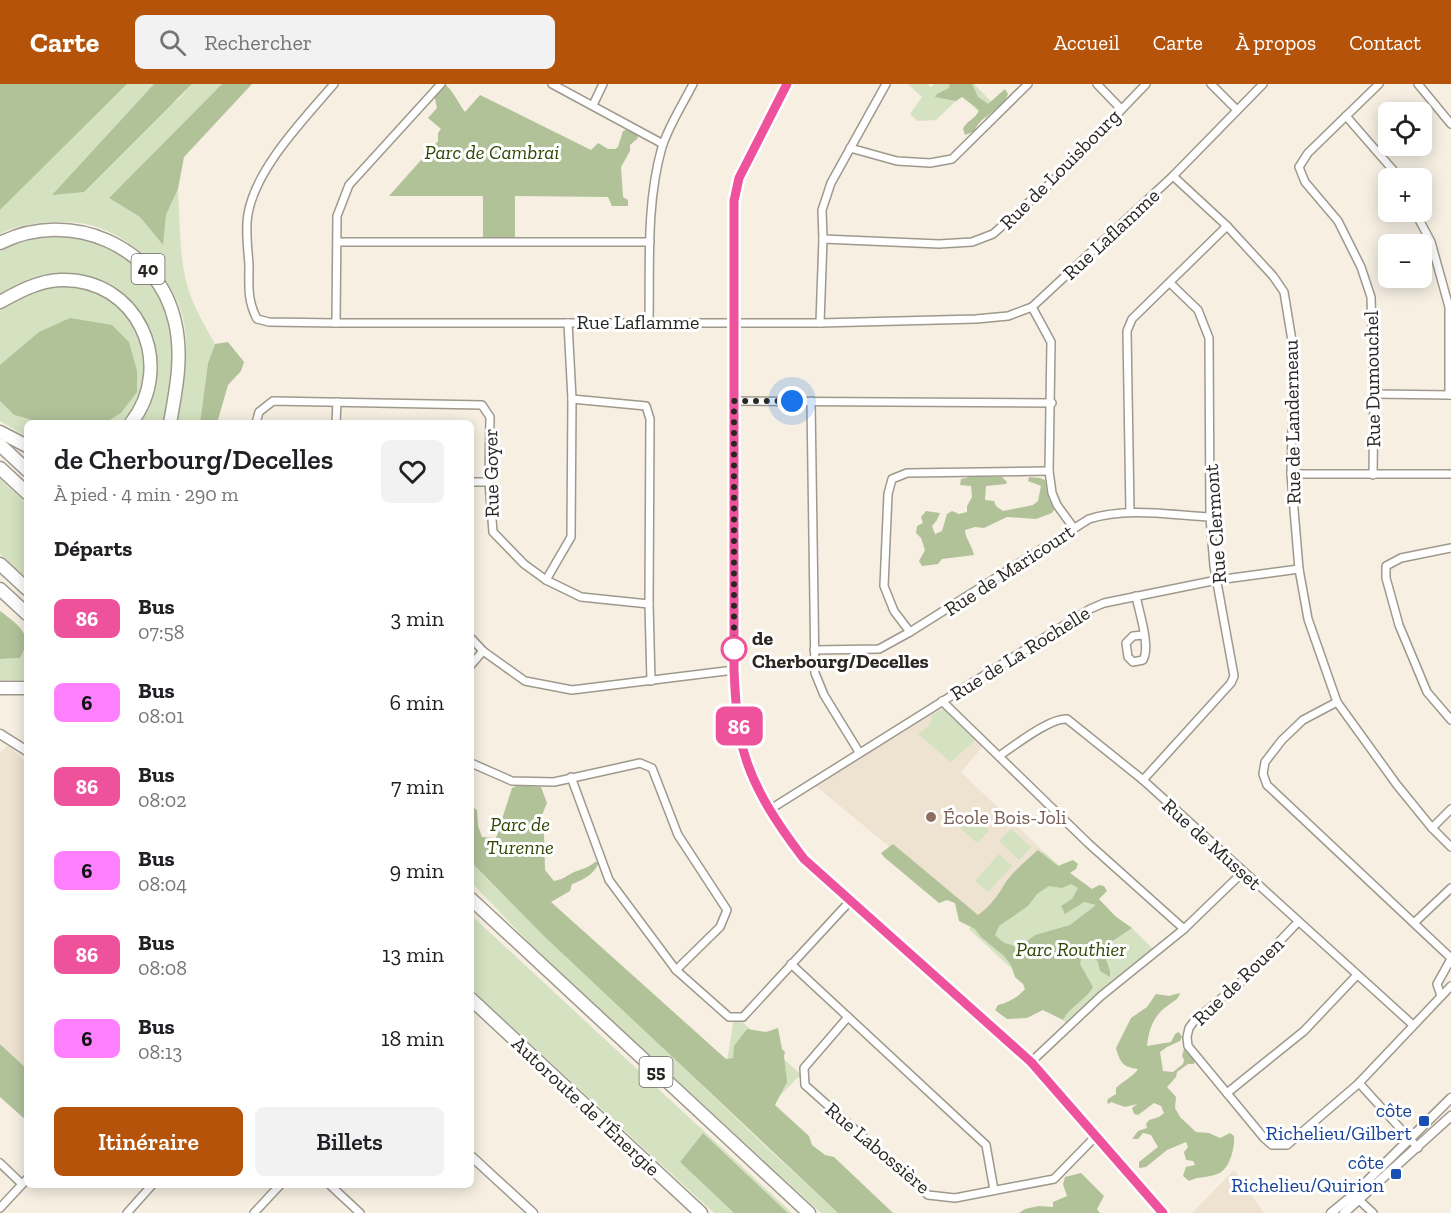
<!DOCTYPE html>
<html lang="fr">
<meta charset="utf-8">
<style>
body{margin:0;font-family:"Zilla Slab",serif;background:#f2f2f2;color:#202124;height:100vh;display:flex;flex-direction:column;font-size:22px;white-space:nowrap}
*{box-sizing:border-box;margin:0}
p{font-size:20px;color:#757577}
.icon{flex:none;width:33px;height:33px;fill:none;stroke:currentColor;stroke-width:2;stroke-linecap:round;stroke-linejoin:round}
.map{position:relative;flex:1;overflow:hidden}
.side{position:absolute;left:24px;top:336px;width:450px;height:768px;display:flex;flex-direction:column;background:#fff;border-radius:9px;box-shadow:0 3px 15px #0003}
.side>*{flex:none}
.badge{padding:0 12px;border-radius:9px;font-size:21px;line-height:39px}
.tools{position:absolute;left:1378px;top:18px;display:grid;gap:12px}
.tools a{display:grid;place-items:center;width:54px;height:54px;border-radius:9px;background:#fff;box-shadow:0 3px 15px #0003;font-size:30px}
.you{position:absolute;width:30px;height:30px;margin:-15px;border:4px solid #fff;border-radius:50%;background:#1a73e8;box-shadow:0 0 0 9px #1a73e833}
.map>.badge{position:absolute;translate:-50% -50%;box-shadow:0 0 0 3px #fff}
h2{padding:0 30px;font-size:22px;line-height:54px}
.round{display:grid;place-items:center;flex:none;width:63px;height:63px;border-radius:9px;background:#f2f2f2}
.overview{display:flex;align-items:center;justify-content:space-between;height:102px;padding:0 30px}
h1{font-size:28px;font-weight:600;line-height:45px}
.action{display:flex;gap:12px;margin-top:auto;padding:12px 30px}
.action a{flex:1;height:69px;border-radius:9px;background:#b45309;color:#fff;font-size:24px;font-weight:600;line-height:69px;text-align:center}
.action a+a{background:#f2f2f2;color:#202124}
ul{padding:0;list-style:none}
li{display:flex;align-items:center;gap:18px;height:84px;padding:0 30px}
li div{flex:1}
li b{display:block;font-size:22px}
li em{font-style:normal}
li .badge{min-width:66px;font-weight:700;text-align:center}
header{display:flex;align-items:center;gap:36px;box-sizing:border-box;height:84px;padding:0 30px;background:#b45309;color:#fff}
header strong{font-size:28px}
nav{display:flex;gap:33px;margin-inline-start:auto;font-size:21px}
.search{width:420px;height:54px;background:#f2f2f2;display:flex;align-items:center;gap:15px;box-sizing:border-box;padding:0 21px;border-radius:9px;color:#757577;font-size:22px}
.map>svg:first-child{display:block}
.built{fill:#ede3d0}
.green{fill:#d4e2c1}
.forest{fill:#b1c299;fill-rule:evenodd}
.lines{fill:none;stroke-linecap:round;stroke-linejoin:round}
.minor-casing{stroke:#9f998d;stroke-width:10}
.tertiary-casing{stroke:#9f998d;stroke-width:11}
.motorway-casing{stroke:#9f998d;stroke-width:15}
.minor{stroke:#fff;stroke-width:7}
.tertiary{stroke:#fff;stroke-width:8}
.motorway{stroke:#fff;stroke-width:12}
.line-casing{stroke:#fff;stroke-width:14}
.line{stroke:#ef529d;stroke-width:9}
.walk{stroke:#2a2723;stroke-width:6;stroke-dasharray:0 10.8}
.stop-dot{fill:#fff;stroke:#ef529d;stroke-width:3}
.education-dot{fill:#8d6e63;stroke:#fff;stroke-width:2}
.transit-dot{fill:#1a4fb4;stroke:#fff;stroke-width:2}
.labels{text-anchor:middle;stroke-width:6;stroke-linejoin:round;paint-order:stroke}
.shield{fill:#fff;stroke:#6a6865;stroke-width:1.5}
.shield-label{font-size:18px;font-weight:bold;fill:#2a2723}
.park-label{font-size:20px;font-style:italic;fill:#324503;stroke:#fff}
.street-label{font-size:20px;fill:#2a2723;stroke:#fff}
.stop-label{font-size:20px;font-weight:bold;fill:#2a2723;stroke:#fff;text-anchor:start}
.education-label{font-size:20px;fill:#785e54;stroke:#fff;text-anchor:start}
.transit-label{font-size:20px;fill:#164399;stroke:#fff;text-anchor:end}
</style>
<header>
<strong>Carte</strong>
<div class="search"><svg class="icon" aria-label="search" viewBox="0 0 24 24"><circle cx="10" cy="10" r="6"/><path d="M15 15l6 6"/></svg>Rechercher</div>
<nav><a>Accueil</a><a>Carte</a><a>À propos</a><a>Contact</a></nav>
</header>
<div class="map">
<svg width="1451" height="1129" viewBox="0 0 1451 1129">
<rect width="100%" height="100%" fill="#f6efe2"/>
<g class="built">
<polygon points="942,617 984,661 961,688 1043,767 978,836 811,698"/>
<polygon points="8,661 27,679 27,985 0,959 0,669"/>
<polygon points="1234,1086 1264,1129 1192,1129"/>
</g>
<g class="green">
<path d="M127 0H154L53 110 180 14 192 0H222L109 114 140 133 162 160 166 131 178 105C180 135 179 176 188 204 194 224 205 242 215 260L208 279 200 339H177C182 305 191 269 183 234 173 193 134 154 94 142 77 137 57 137 40 139 27 141 11 143 0 150V126Z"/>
<polygon points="908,0 927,0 931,3 934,0 974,0 1000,27 989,38 962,11 936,36 918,37 910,30 922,13"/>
<path d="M54 149 81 152 118 167 142 188 160 212 172 245 174 278 164 339H135C141 325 155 302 156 287 159 238 119 194 70 192 64 191 57 190 52 191 34 195 17 205 0 212V167L23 156Z"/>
<path d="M69 199C79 202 92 204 101 209 135 228 152 266 141 304 135 321 135 327 121 339H105L121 329 0 281V226C20 209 44 203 69 199Z"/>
<polygon points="0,317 14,331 42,339 27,339 27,353 0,337"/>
<polygon points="0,395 27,420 27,495 0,470"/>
<polygon points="27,564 27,596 0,596 0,575 20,574"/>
<polygon points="945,624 975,656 951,678 918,650 930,641 932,631"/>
<polygon points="969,728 989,747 977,759 957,741"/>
<polygon points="1011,745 1031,763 1019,776 999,757"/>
<polygon points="1043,767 1130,845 1132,844 1156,868 1067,941 1063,936 1064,933 969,845"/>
<polygon points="999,770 1012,782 988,808 975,797"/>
<polygon points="471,778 489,797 765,1062 838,1129 821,1129 537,867 471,798"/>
<polygon points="471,831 792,1129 788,1129 703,1049 680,1078 734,1129 714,1129 471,905"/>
<polygon points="734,934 739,935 798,988 804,991 805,997 798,993 773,1019 727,977"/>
</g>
<g class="forest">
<polygon points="0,0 127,0 0,126"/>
<polygon points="154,0 192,0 84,108 52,111"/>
<polygon points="222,0 252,0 184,73 178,105 166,131 163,161 140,133 109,114"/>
<path d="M445 0C454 8 458 19 465 28L480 11 591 66 598 59 608 65H615L618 63 623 47 628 45 637 48 638 54 630 61V67L621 83 623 113 628 116V122H612L608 113 515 112V158H483V112H389L438 57V49L441 45 428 34 437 24 434 10 440 2Z"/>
<path d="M950 0H972L978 13 988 20 1005 5 1008 10C1003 25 978 33 975 47L965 51 963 45C966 37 976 35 979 26L962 13 956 17 935 13 937 10 949 4Z"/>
<polygon points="70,234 112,241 129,258 137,287 137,308 121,329 105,339 42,339 14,331 0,317 0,281 39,248"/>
<polygon points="228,258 244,278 241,287 228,301 217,339 200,339 208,279 215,260"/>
<path d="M969 393H1002L1007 398 1006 400 986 402 985 416 994 417 996 422 1003 427 1033 421 1038 417 1041 402 1028 397 1029 393 1040 394 1045 396 1048 413 1054 426 1052 429 1036 435 1007 433 984 444 975 443 965 446C965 454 972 461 974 471L942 475 938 480 922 482 919 477 925 466 921 454 916 449 917 442 923 439 921 433 926 427 940 429 937 436 932 442 935 450 942 447 947 430 952 427 959 430 967 428V422L972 413 971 402 960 401 961 395Z"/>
<path d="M0 527C19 541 35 552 20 574L0 575Z"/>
<path d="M519 701 541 703 547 719 542 731 544 750 545 786 554 797C566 795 569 789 577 787 585 784 589 783 595 778H599C595 790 583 796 572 800L570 807 551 818 726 975 733 974 734 962 747 945 766 948 778 944 782 965 785 968 784 972 787 998 775 1021 809 1052 812 1061 825 1071 834 1073 893 1129H838L545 853 471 778V722L477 726 478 742 482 753 496 754 512 704Z"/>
<path d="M893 760 978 831C989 823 997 813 1004 801 1010 790 1028 775 1038 766L1058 782 1073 776 1078 780 1076 785 1070 789 1092 805 1099 801 1104 802 1107 807 1099 815 1115 832 1132 844 1102 864 1110 887V893L1100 887 1098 878 1090 868 1082 872 1080 880 1093 903C1085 917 1070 922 1063 936L1043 926 1027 934 1007 935 995 926 998 921C1009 918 1017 914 1025 905L1023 900 1015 893 1011 881 1004 872 981 853 975 845 959 837 955 819 947 816 939 819 884 773 881 769ZM1071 800 1078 804 1072 815 1061 822 1065 830 1084 818 1096 821 1070 841 1035 851 1019 863 1004 859 995 851 999 842 1028 822 1037 810 1049 802 1062 804Z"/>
<path d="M1180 909C1178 916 1175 916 1170 920 1154 930 1149 944 1147 962L1171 958 1175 950 1179 948 1182 953 1180 957 1167 963 1160 968 1163 987 1173 988 1183 980 1184 976 1182 972 1184 965 1189 967 1195 975 1194 980H1188L1177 988 1176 993 1167 1003 1176 1013 1175 1024 1180 1033 1196 1048 1209 1049 1220 1054 1230 1049 1234 1052C1235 1063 1230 1086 1217 1090 1208 1094 1198 1092 1189 1097L1183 1092 1186 1083 1195 1081 1193 1077 1186 1076 1184 1068 1188 1063 1186 1058 1167 1066 1146 1083 1139 1084V1078L1158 1063 1151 1051 1143 1049 1138 1055H1132L1138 1047 1147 1044 1146 1040 1149 1036 1159 1033 1164 1029 1161 1022 1154 1019 1138 1031 1134 1030 1132 1024 1137 1020 1125 1023 1111 1018 1109 1020 1107 1018 1108 1015 1116 1010V1004C1122 998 1135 991 1138 985 1123 983 1120 979 1116 964L1131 934 1147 923 1156 910 1169 912Z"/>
<polygon points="0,960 27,985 27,1037 0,1013"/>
<polygon points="703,1049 788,1129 734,1129 680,1078"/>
<polygon points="1081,1089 1104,1112 1097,1125 1100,1129 1019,1129 1025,1125 1039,1122 1053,1123 1053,1118 1067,1112 1063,1100 1065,1093"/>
</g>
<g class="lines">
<g class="minor-casing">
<g id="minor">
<path d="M334 0C304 35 256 84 248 130 245 146 248 165 249 181 249 202 247 216 257 235L269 238 336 239H820L976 235 1008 232 1032 223 1173 92 1263 0"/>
<polyline points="552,0 663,60"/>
<polyline points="1097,0 1121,25"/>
<polyline points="1211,0 1237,26"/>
<polyline points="1418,0 1451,40"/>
<polyline points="593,21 603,0"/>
<polyline points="1346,32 1393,86 1397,94"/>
<polyline points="850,64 897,77 930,79 952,75 1028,0"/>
<polyline points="1173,92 1227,142 1273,192 1284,208 1294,269 1291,390 1299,485 1308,535 1337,618 1397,701 1432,744 1451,763"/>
<polyline points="1415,128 1431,158 1449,223 1449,311"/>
<polyline points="823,155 939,160 972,158 993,150 1053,97 1146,0"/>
<polyline points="338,158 650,158"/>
<polyline points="1032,223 1051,258 1049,387 1052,409 1057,421 1073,443"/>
<path d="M649 238C650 180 646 119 662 63 669 41 683 20 693 0"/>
<polyline points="336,239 337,132 349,101 441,0"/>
<polyline points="820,239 823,155 822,126 831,99 886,0"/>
<polyline points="1374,310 1451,311"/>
<polyline points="572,315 646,322 650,335 649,520 651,597"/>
<polyline points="734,317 1052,319"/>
<polyline points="811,317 815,589 824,611 859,668"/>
<polyline points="256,339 259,328 273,317 482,321 490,333 489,398 493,448 524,480 546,496 581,513 649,520"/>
<polyline points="336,339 337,318"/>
<polyline points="1291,390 1451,390"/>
<polyline points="1373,391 1374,310 1371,213 1361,183 1338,137 1305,98 1299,83 1308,69 1379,0"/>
<polyline points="471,398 489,398"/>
<polyline points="1130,428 1127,247 1132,235 1227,142"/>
<polyline points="1451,464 1401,474 1386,482 1386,494 1399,541 1427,608 1451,636"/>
<polyline points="546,496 571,453 572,315 568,239"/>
<path d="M1136 512C1139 528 1151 563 1143 576L1133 578 1128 573 1126 559 1133 552 1143 551"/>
<polyline points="910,548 894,527 884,502 888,410 892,395 907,389 1049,387"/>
<polyline points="471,554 483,567 525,597 572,606 734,586"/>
<path d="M814 566 879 565 910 548 1089 435C1127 423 1170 431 1210 433"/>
<polyline points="471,581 483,567"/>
<polyline points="942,617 1089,760 1184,845"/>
<polyline points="1337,618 1303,636 1282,656 1265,678 1263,690 1267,701 1451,874"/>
<path d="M999 672C1014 662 1051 633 1067 635L1143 696 1413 941"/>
<polyline points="471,679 512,697 554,698 640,679 652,684 678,751 727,826 720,843 676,886"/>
<polyline points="571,693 609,796 676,886 729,933 743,933 851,816"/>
<polyline points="1143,696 1231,599 1234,592 1214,482 1210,433 1209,254 1198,226 1170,199"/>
<polyline points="769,726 1090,525 1104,519 1217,496 1299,485"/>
<polyline points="1432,744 1451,725"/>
<polyline points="1298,838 1240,899 1195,936 1189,944 1187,953 1188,962 1264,1054 1272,1061 1287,1061 1358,1000 1451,902"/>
<polyline points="1415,838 1451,804"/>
<polyline points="791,880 986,1061 994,1106"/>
<polyline points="1441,912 1437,900 1451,875"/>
<polyline points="848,933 804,984 805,1001 928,1111 955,1114 1054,1095 1095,1053"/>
<polyline points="1031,978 1101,912 1184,845 1243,788"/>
<polyline points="1359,999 1418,1064"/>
<polyline points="1227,1009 1304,947 1357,891"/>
<polyline points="0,1079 22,1100"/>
<polyline points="330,1101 360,1129"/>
<polyline points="1357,1114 1373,1129"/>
<polyline points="0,1124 27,1095"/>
<polyline points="127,1129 152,1101"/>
<polyline points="254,1129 280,1101"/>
</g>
</g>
<g class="tertiary-casing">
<g id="tertiary">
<path d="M788 0 739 94 734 117V586C736 607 736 629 740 650 750 700 774 736 804 775L1031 978 1163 1129"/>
<polyline points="0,650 27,667"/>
<polyline points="471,1072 533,1129"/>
<polyline points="1331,1129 1353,1111 1451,1014"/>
<polyline points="1344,1129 1451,1032"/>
</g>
</g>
<g class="motorway-casing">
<g id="motorway">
<path d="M0 159C69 124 158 161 175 238 183 272 176 306 170 339"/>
<path d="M0 218C18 208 38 197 60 196 137 193 177 280 131 339"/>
<polyline points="0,348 27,362"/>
<polyline points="0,361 27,386"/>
<polyline points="0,384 27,409"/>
<polyline points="0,480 27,505"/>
<polyline points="0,505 27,530"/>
<polyline points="0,604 27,604"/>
<polyline points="471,815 809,1129"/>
<polyline points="471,915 701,1129"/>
</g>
</g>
<use href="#minor" class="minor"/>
<use href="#tertiary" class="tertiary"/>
<use href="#motorway" class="motorway"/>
</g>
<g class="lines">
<g class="line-casing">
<path id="line" d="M787 0 739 94 734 117V586C735 606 736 627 739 647 747 696 775 737 804 775L1031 978 1163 1129"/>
</g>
<use href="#line" class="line"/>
<polyline class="walk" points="734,565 734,317 792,317"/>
</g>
<circle class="stop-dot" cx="734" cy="565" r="12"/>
<circle class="education-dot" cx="931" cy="733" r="6"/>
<g class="transit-dot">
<rect x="1418" y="1031" width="12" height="12" rx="3"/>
<rect x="1390" y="1084" width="12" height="12" rx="3"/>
</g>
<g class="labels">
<g class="shield">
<rect x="131.5" y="170" width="33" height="30" rx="4.5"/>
<rect x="639.5" y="973" width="33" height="30" rx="4.5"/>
</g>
<g class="shield-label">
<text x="148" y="191">40</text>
<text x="656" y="994">55</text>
</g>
<g class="park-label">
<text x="492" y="75">Parc de Cambrai</text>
<text x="520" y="747">Parc de<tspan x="520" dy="23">Turenne</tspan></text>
<text x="1071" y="872">Parc Routhier</text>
</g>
<g class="street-label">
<text transform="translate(1060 85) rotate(-45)" y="7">Rue de Louisbourg</text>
<text transform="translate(1111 150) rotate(-43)" y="7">Rue Laflamme</text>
<text x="638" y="245">Rue Laflamme</text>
<text transform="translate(1372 295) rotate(-91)" y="7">Rue Dumouchel</text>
<text transform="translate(1292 338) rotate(-91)" y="7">Rue de Landerneau</text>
<text transform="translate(491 389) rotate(-91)" y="7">Rue Goyer</text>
<text transform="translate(1215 440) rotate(-94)" y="7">Rue Clermont</text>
<text transform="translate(1009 486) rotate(-33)" y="7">Rue de Maricourt</text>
<text transform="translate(1020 569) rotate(-32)" y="7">Rue de La Rochelle</text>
<text transform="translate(1212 760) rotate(42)" y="7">Rue de Musset</text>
<text transform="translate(1238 897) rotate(-44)" y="7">Rue de Rouen</text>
<text transform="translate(586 1022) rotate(43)" y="7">Autoroute de l'Énergie</text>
<text transform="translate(878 1064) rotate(40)" y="7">Rue Labossière</text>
</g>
<g class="stop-label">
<text x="752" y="561">de<tspan x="752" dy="23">Cherbourg/Decelles</tspan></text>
</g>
<g class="education-label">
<text x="943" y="740">École Bois-Joli</text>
</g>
<g class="transit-label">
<text x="1412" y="1033">côte<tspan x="1412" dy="23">Richelieu/Gilbert</tspan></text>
<text x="1384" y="1085">côte<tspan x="1384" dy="23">Richelieu/Quirion</tspan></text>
</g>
</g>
</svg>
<div class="tools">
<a><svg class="icon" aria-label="locate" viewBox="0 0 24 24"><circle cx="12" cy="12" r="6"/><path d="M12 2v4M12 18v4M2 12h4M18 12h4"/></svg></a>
<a>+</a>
<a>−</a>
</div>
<div class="you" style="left:792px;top:317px"></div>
<b class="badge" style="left:739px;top:642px;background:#ef529d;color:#fff">86</b>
<section class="side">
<div class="overview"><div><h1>de Cherbourg/Decelles</h1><p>À pied · 4 min · 290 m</p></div><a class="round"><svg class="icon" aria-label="heart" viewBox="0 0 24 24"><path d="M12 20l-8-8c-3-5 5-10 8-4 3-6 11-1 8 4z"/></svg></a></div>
<h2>Départs</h2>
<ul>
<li><span class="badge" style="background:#ef529d;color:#fff">86</span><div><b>Bus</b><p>07:58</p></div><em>3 min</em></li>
<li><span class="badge" style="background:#ff80ff;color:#111">6</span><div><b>Bus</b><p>08:01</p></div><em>6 min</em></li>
<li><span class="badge" style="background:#ef529d;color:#fff">86</span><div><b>Bus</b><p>08:02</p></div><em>7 min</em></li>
<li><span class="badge" style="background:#ff80ff;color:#111">6</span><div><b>Bus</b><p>08:04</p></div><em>9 min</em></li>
<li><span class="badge" style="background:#ef529d;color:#fff">86</span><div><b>Bus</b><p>08:08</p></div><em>13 min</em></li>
<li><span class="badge" style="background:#ff80ff;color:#111">6</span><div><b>Bus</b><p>08:13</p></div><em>18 min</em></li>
</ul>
<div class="action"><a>Itinéraire</a><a>Billets</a></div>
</section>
</div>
